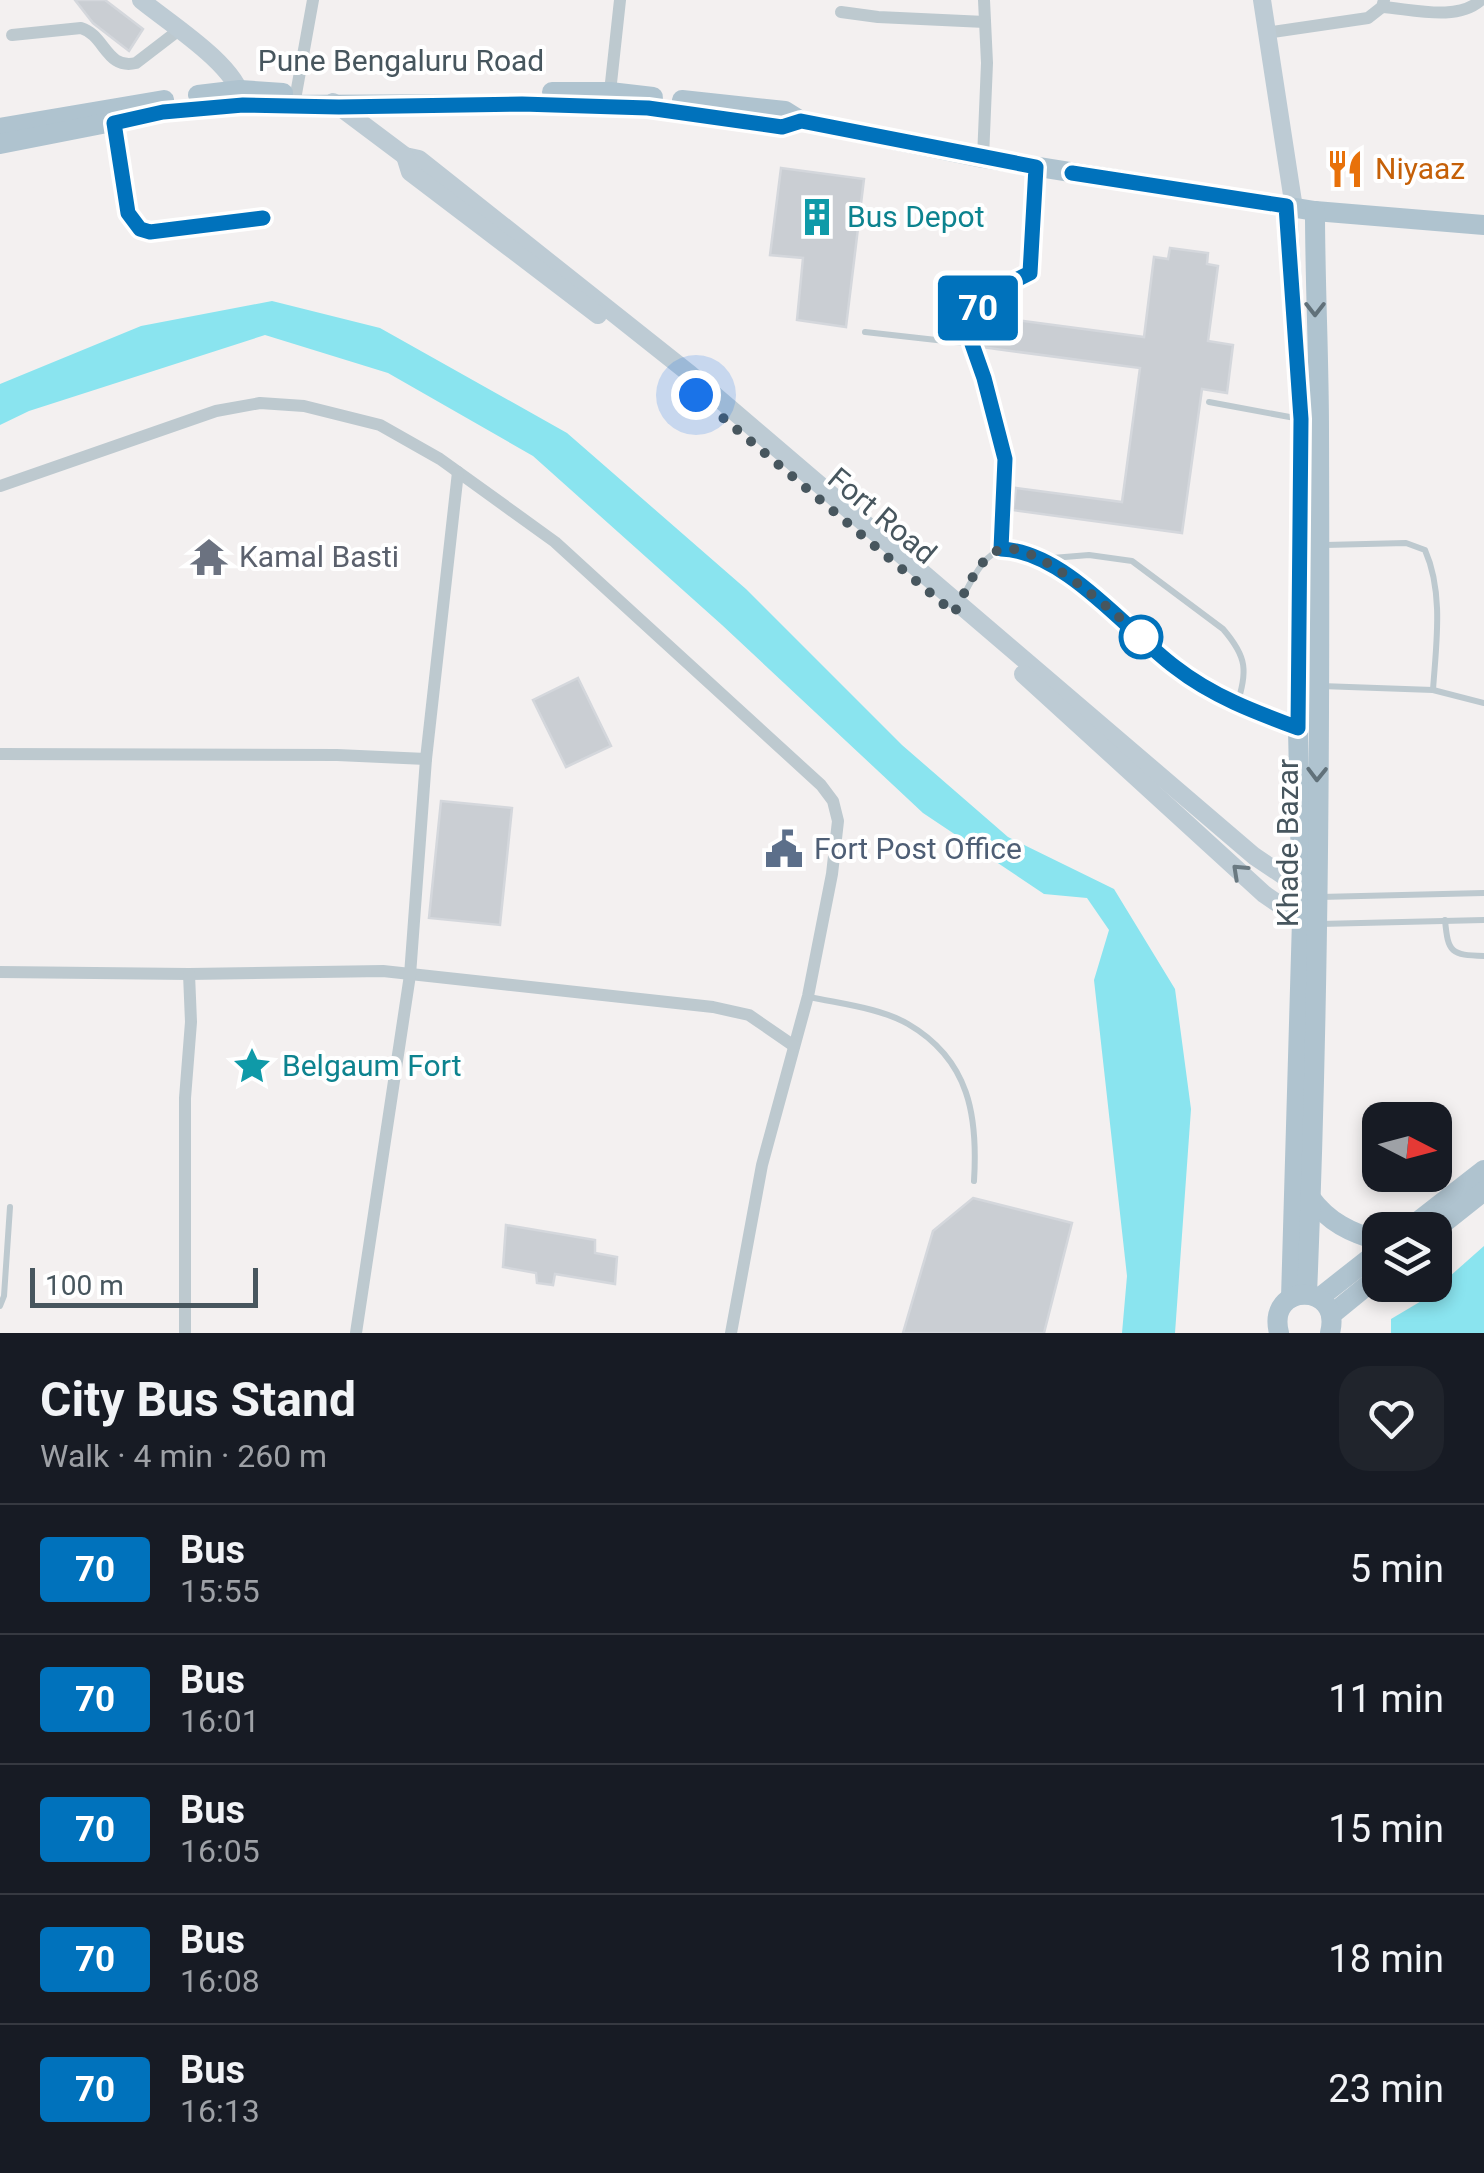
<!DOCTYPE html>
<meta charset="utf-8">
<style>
body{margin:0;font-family:Roboto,sans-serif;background:#20242c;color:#f1f3f6;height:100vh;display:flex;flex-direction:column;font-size:38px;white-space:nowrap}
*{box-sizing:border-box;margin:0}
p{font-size:32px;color:#9ea1a6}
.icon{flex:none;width:55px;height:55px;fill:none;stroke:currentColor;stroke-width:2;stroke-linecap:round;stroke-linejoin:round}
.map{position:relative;height:1333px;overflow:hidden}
.side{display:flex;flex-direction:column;background:#171b24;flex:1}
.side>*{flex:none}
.badge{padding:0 20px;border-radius:8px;font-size:35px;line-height:65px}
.needle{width:65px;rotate:96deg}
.tools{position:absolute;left:1362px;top:1102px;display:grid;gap:20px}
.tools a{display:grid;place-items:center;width:90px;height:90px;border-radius:20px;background:#171b24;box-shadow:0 5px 15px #0003;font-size:50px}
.scale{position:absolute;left:30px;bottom:25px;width:228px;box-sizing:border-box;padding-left:10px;border:5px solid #47565e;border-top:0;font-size:28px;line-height:35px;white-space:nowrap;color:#47565e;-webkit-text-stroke:8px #fff;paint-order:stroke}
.you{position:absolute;width:50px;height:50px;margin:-25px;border:8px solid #fff;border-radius:50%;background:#1a73e8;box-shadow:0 0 0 15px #1a73e833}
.map>.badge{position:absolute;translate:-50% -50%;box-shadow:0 0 0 5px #fff}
.round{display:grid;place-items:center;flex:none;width:105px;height:105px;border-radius:30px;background:#20242c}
.summary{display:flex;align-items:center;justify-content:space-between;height:170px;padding:0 40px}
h1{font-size:48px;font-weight:700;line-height:75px}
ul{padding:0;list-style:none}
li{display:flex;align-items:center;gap:30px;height:130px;padding:0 40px;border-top:2px solid #363941}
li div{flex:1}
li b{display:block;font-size:38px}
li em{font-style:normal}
li .badge{min-width:110px;font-weight:700;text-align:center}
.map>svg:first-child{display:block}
.water{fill:#8ae4ef}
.building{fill:#caced3;stroke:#d4d7dc;stroke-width:2.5}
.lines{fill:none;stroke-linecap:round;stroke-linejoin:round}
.lane{stroke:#bdc9cf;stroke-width:6}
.street{stroke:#bdc9cf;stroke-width:12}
.secondary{stroke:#bdcbd4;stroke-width:18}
.primary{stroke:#afc3cf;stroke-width:20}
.oneway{stroke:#61717a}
.oneway2{stroke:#6a7981}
.line-casing{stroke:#fff;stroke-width:22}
.line{stroke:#0072bc;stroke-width:15}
.walk{stroke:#47565e;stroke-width:10;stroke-dasharray:0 18}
.stop-dot{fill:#fff;stroke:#0072bc;stroke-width:5}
.labels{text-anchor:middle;stroke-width:8;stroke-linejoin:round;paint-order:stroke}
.street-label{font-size:30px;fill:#47565e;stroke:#fff}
.food-label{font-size:30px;fill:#c56008;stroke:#fff;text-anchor:start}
.culture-label{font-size:30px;fill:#0d838f;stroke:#fff;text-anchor:start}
.worship-label{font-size:30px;fill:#5b616d;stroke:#fff;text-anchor:start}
.service-label{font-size:30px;fill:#4e5e75;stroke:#fff;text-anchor:start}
</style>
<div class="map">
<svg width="1484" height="1333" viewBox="0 0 1484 1333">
<rect width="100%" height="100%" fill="#f3f0f0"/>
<g class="water">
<polygon points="272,301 380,328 567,433 746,589 902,745 1008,837 1114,889 1175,989 1191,1109 1175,1333 1122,1333 1127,1276 1094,980 1109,930 1087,898 1044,894 923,813 722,625 533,456 388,373 265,335 29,411 0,425 0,384 141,326"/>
<polygon points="1484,1246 1484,1333 1391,1333 1391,1319 1423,1300"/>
</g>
<g class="building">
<polygon points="75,0 105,0 143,29 129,51 93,23"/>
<polygon points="781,168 864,179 846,327 797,320 803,258 770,255"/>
<polygon points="1170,248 1208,253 1207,264 1218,266 1208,341 1233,345 1227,393 1202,389 1182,533 1013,510 1016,488 1122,502 1140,368 981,347 986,316 1144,337 1154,257 1168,259"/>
<polygon points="578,678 611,746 566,767 533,700"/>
<polygon points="441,801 512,808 500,925 429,918"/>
<polygon points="973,1198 1072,1223 1044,1333 903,1333 933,1231"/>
<polygon points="506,1225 595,1240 595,1253 617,1257 615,1284 555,1274 553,1285 537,1283 536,1273 503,1267"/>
</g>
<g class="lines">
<g class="lane">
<polyline points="865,332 972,344"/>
<polyline points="1209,402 1295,418"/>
<path d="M1325 545 1406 543 1425 550C1444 593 1436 645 1433 690"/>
<polyline points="1001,549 1005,459 984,378 972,344 979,298 1030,273 1035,172"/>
<path d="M1040 559 1089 555 1132 561 1223 629C1248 658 1247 670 1237 706"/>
<path d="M961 600C970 584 984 551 1005 549 1052 544 1138 639 1175 667 1210 694 1251 711 1293 725"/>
<polyline points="1321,686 1433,690 1484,703"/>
<polyline points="1320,897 1484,893"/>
<path d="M1445 920C1448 953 1451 955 1484 956"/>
<polyline points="1320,924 1484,920"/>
<path d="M810 997C842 1004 880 1008 908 1024 970 1060 978 1117 974 1181"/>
<polyline points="0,1306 4,1296 10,1207"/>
</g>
<g class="street">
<path d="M1382 7C1412 9 1457 22 1481 0"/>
<polyline points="841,12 878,17 985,22"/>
<polyline points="1266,33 1368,18 1382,7 1384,0"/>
<path d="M12 35 81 28C105 35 106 70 136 63L179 30"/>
<polyline points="610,92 620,0"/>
<polyline points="296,94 313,0"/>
<polyline points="114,123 128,213 132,223 150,232 263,218"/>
<polyline points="983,158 987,63 984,0"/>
<polyline points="0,486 216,411 260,403 304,406 380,425 440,459 555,542 821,785 833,801 838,821 832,874 808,996 762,1165 731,1333"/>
<polyline points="0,754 337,755 426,759"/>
<polyline points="0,972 189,974 383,971 713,1007 749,1015 794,1046"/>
<polyline points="185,1333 185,1098 191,1022 189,974"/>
<polyline points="356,1333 410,975 426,759 458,472"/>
</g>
<g class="secondary">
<path d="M141 0C169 23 235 64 242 99"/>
<polyline points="1262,0 1294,208"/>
<polyline points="333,102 405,156 419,159 690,374 1254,856 1309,893"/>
<polyline points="405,156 410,172 598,315"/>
<polyline points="1023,674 1264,894 1302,920 1313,923"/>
</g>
<g class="primary">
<polyline points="552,92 610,92 653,97"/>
<polyline points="198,95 240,90 283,93"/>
<polyline points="682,100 785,111 801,121"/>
<polyline points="0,128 164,100"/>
<polyline points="0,144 163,112 243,105 523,104 648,108 782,127 801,121 983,158 1315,211 1484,225"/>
<polyline points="1287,206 1301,419 1298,728 1302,920 1291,1298"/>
<path d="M1310 1197C1328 1222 1351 1233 1380 1241"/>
<polyline points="1407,1230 1484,1170"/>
<polyline points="1435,1230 1484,1191"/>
<path d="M1307 1294C1319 1006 1320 719 1319 431 1319 358 1315 284 1315 211"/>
<polyline points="1319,1298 1380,1250"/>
<polyline points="1331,1315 1380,1275"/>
<path d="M1279 1333C1266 1282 1343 1282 1330 1333"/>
</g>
</g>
<defs><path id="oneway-chevron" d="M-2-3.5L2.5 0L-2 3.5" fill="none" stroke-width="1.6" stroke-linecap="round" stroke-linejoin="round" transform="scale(2.5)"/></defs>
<g class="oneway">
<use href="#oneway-chevron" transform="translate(1315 309) rotate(90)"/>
<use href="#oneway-chevron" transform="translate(1317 774) rotate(91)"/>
</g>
<use class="oneway2" href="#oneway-chevron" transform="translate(1239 871) rotate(-137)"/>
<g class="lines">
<g class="line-casing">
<path id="line" d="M263 218 150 232 140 229 128 213 114 123 163 112 243 105 339 107 522 104 648 108 782 127 801 121 1036 167 1030 273 980 298 972 344 984 378 1005 459 1001 549C1065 551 1127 631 1175 667 1212 696 1255 712 1298 728L1301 419 1286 206 1072 173"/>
</g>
<use href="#line" class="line"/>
<path class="walk" d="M696 395 954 613C965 594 977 559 999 550 1032 537 1117 615 1141 637"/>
</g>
<defs>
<g id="restaurant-bare" transform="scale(3)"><path d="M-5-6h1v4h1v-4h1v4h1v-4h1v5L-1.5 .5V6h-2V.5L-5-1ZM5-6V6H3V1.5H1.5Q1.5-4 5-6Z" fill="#e8710a" stroke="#fff" stroke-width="2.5" paint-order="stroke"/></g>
<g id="building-bare" transform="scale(3)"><path d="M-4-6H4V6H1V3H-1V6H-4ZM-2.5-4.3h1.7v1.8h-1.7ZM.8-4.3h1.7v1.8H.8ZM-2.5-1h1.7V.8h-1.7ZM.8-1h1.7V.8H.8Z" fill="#0f9aa8" stroke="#fff" stroke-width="2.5" paint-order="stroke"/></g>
<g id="temple-bare" transform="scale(3)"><path d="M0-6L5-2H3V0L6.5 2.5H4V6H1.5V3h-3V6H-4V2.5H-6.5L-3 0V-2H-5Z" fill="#6b7280" stroke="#fff" stroke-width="2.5" paint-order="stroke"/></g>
<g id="civic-bare" transform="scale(3)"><path d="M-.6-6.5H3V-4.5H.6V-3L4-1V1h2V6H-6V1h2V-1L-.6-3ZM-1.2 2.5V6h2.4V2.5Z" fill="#5c6f8a" stroke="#fff" stroke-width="2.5" paint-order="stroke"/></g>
<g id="sight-bare" transform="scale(3)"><path d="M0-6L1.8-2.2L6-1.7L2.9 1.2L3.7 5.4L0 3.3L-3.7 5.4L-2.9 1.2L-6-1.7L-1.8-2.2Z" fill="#0f9aa8" stroke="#fff" stroke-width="2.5" paint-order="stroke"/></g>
</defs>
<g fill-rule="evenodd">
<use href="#restaurant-bare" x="1345" y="169"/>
<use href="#building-bare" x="817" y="217"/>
<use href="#temple-bare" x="209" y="557"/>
<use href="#civic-bare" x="784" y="849"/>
<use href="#sight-bare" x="252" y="1066"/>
</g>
<circle class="stop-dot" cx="1141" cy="637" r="20"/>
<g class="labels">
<g class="street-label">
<text x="401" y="71">Pune Bengaluru Road</text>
<text transform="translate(882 516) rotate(40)" y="10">Fort Road</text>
<text transform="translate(1288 843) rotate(-90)" y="10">Khade Bazar</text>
</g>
<g class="food-label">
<text x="1375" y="179">Niyaaz</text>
</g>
<g class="culture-label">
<text x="847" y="227">Bus Depot</text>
<text x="282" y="1076">Belgaum Fort</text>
</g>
<g class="worship-label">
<text x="239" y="567">Kamal Basti</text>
</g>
<g class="service-label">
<text x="814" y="859">Fort Post Office</text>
</g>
</g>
</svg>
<div class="tools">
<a><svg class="needle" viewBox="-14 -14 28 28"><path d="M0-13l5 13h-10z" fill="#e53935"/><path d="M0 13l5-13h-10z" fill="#9ea1a6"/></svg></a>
<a><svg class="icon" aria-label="layers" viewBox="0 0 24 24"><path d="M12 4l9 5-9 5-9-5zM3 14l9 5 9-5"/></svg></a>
</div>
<div class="scale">100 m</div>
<div class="you" style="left:696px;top:395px"></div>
<b class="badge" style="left:978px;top:308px;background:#0072bc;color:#fff">70</b>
</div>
<section class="side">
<div class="summary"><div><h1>City Bus Stand</h1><p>Walk · 4 min · 260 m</p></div><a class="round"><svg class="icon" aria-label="heart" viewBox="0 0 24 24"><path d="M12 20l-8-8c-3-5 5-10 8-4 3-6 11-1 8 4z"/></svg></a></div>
<ul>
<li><span class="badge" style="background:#0072bc;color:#fff">70</span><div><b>Bus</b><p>15:55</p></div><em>5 min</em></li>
<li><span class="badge" style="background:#0072bc;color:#fff">70</span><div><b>Bus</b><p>16:01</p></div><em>11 min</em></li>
<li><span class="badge" style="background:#0072bc;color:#fff">70</span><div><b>Bus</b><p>16:05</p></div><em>15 min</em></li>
<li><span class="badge" style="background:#0072bc;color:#fff">70</span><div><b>Bus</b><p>16:08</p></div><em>18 min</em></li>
<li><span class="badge" style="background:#0072bc;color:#fff">70</span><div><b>Bus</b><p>16:13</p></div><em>23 min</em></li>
</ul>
</section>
